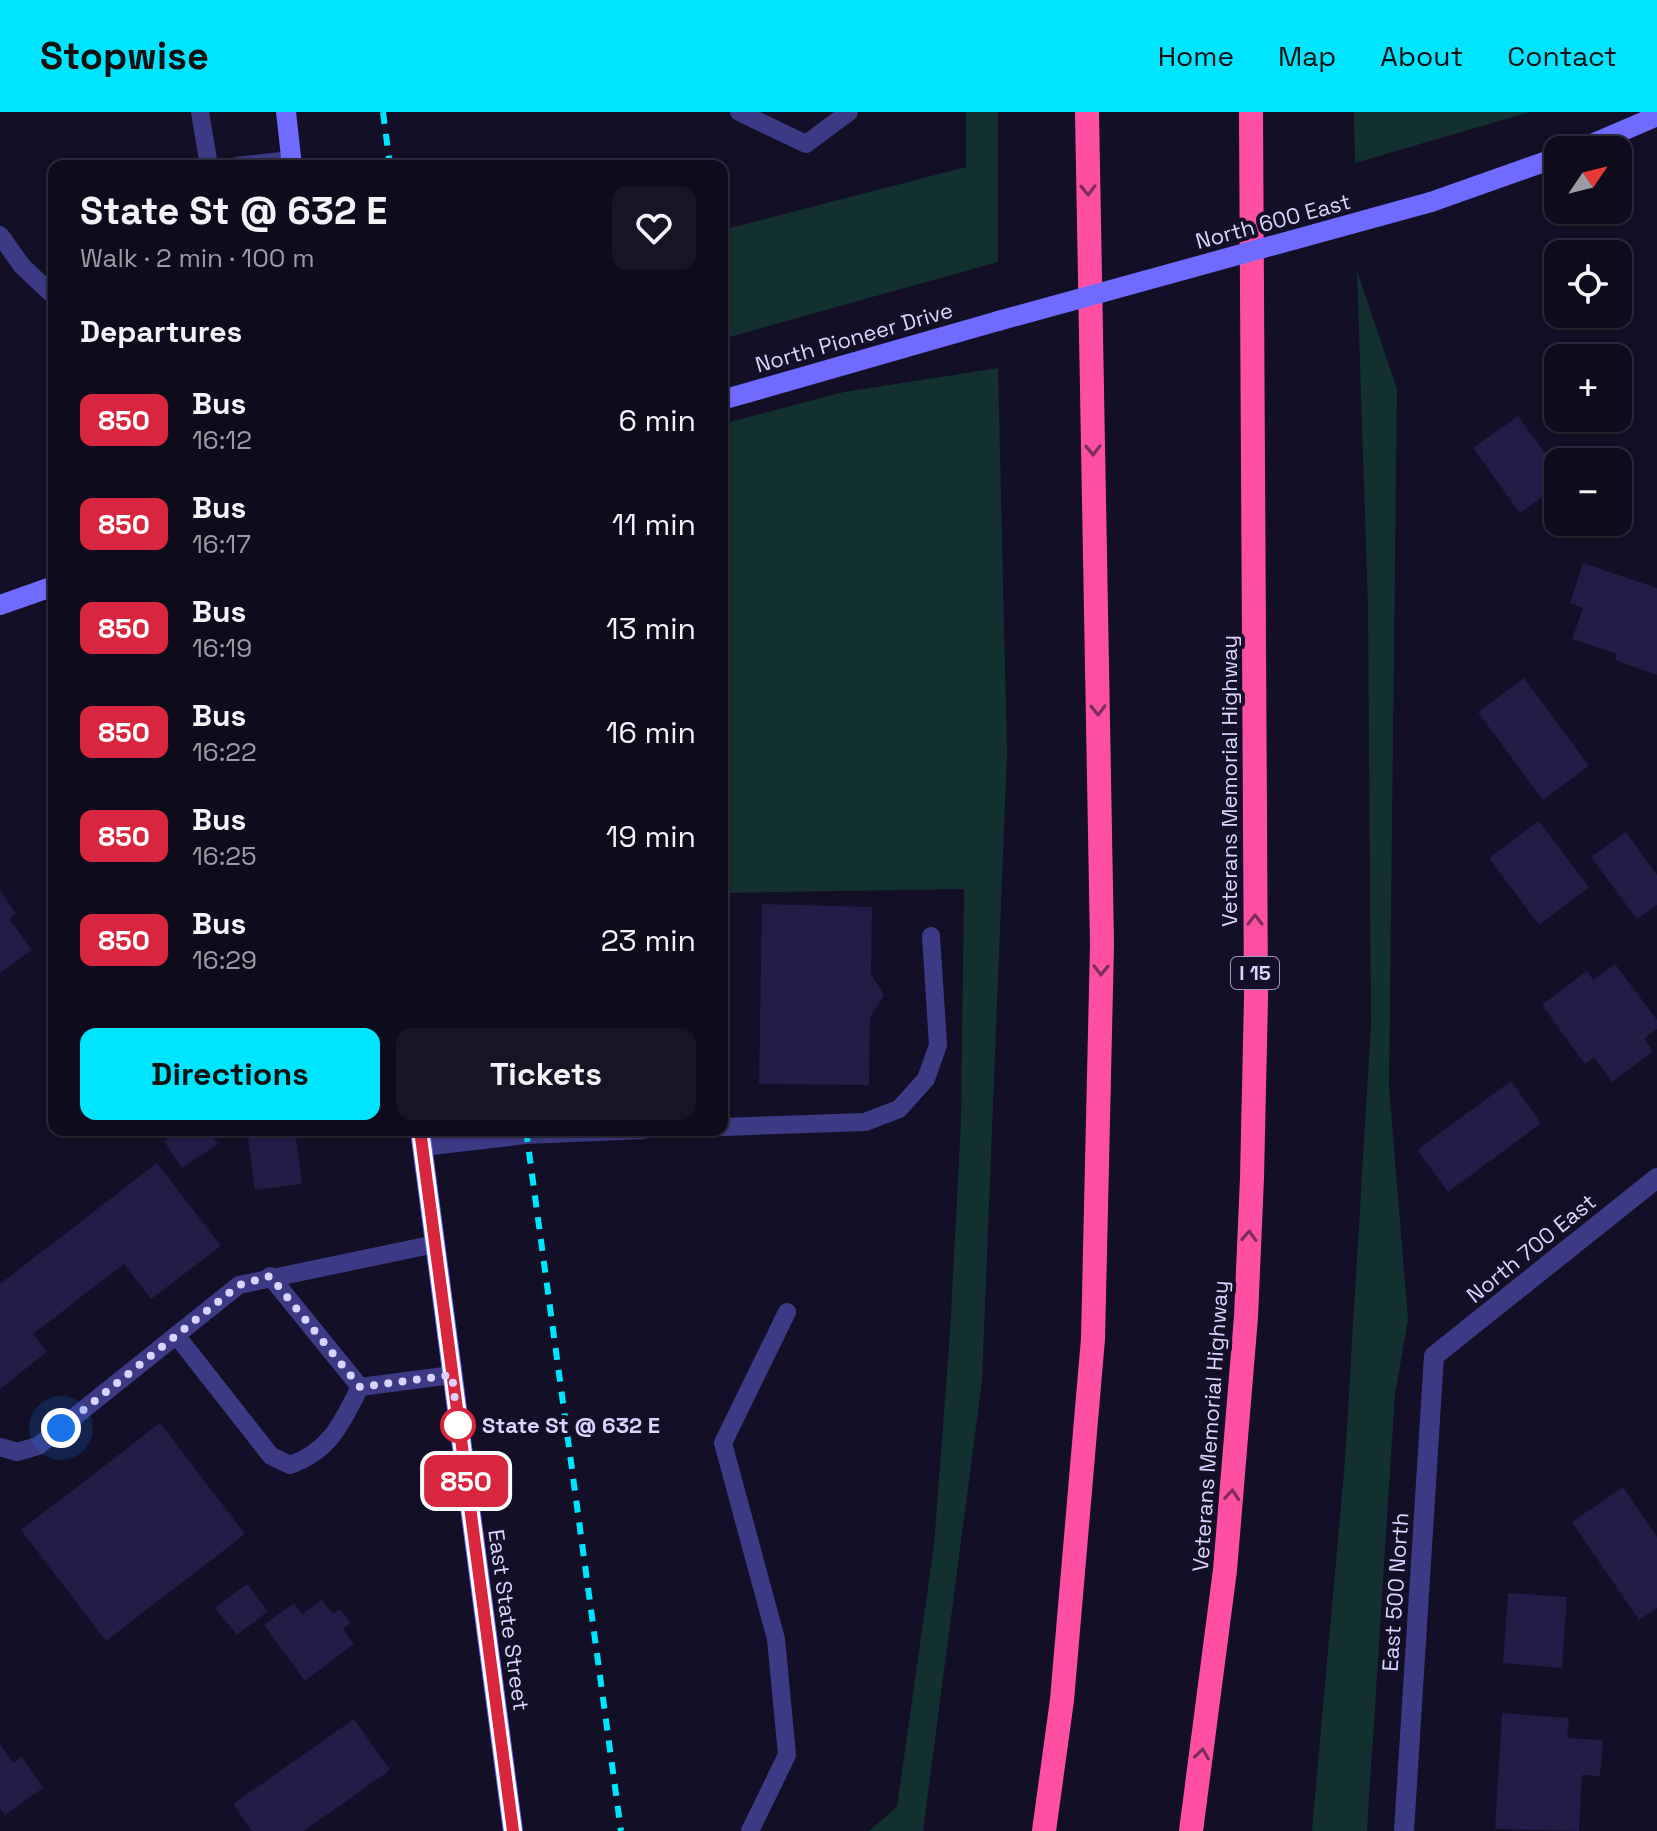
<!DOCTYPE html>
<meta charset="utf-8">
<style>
body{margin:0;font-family:"Space Grotesk",sans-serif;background:#171425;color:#f1f3f6;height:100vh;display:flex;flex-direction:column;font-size:30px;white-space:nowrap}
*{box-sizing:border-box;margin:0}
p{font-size:26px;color:#9b9ba3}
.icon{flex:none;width:44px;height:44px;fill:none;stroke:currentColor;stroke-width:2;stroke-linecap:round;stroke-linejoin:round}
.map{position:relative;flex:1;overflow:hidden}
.drawer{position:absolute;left:48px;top:48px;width:680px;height:976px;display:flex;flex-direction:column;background:#0e0b1c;border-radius:16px;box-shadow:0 2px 6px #0004,0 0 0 2px #2e2b3b}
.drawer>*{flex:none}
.badge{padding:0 16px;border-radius:12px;font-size:28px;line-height:52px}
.needle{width:52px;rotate:55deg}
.buttons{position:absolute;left:1544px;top:24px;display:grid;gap:16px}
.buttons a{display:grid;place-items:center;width:88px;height:88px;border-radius:16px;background:#0e0b1c;box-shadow:0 2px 6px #0004,0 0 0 2px #2e2b3b;font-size:40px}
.you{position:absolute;width:40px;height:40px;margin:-20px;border:6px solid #fff;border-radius:50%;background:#1a73e8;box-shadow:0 0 0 12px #1a73e833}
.map>.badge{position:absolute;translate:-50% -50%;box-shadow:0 0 0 4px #fff}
h2{padding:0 32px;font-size:30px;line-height:72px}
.round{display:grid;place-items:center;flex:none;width:84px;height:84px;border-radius:16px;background:#171425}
.summary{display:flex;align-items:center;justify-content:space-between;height:136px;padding:0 32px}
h1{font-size:38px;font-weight:800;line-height:60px}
.action{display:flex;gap:16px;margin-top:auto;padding:16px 32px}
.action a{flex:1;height:92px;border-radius:16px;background:#00e5ff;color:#111;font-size:32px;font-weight:800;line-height:92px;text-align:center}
.action a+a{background:#171425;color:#f1f3f6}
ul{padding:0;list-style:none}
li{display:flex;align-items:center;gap:24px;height:104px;padding:0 32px}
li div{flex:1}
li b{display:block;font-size:30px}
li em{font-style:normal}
li .badge{min-width:88px;font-weight:700;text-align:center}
header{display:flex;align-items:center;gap:48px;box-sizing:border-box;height:112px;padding:0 40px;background:#00e5ff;color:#111}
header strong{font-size:38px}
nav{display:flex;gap:44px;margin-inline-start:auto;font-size:28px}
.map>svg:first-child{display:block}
.green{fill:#12302f}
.building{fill:#241b47}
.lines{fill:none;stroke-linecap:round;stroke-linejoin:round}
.lane{stroke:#3d3a85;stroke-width:18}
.street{stroke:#3d3a85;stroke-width:20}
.secondary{stroke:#6f6bff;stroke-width:20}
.highway{stroke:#ff4fa3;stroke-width:24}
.rail{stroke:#00e5ff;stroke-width:6;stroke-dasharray:12 10;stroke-linecap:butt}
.secondary-bridge{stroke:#6f6bff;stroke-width:20}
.oneway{stroke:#7d2c5e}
.line-casing{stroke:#fff;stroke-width:18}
.line{stroke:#d7263d;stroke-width:12}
.walk{stroke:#d9d4ff;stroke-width:8;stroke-dasharray:0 14.4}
.stop-dot{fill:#fff;stroke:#d7263d;stroke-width:4}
.labels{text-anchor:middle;stroke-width:8;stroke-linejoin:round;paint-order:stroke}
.shield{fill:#130f26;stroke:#9e99be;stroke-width:2}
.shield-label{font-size:20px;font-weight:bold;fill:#d9d4ff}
.street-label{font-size:22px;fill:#d9d4ff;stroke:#130f26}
.stop-label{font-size:22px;font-weight:bold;fill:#d9d4ff;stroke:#130f26;text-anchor:start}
</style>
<header>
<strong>Stopwise</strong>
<nav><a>Home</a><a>Map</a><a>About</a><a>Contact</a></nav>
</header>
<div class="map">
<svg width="1657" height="1719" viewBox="0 0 1657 1719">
<rect width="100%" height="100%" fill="#130f26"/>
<g class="green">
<polygon points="966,0 998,0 998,150 722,227 722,118 966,55"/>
<polygon points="1354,0 1530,0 1355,51"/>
<polygon points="1357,159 1397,277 1389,974 1408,1208 1395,1282 1367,1719 1312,1719 1345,1348 1371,912 1368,496"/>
<polygon points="998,256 1007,641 982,1269 923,1719 869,1719 897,1695 934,1433 950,1221 961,1009 964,777 722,781 722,312 844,280"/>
</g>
<g class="building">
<polygon points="1518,304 1558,359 1558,374 1520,401 1473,336"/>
<polygon points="1583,451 1657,476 1657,563 1615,548 1617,542 1572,527 1583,496 1570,491"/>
<polygon points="1524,566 1589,654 1543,688 1478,600"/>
<polygon points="1539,709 1589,775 1539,813 1489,746"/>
<polygon points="1626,720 1657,763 1657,793 1637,807 1591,745"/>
<polygon points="0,778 16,802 9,807 32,838 0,861"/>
<polygon points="762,792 872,795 871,862 884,883 870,906 869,973 759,972"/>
<polygon points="1615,852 1657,908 1657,917 1644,927 1653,939 1612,970 1594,945 1585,952 1542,893 1587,859 1593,868"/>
<polygon points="1511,969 1541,1011 1448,1080 1417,1038"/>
<polygon points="180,1018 208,1018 218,1032 182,1056 164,1029"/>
<polygon points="247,1018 295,1018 302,1072 255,1078"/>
<polygon points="157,1051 221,1134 151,1187 124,1152 33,1222 47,1240 0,1277 0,1172"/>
<polygon points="160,1311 245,1422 106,1529 21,1418"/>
<polygon points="1623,1375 1657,1425 1657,1496 1639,1508 1572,1410"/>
<polygon points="247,1472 268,1499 237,1523 215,1496"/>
<polygon points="1508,1481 1567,1485 1562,1556 1503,1551"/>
<polygon points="322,1488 333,1502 340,1497 351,1511 343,1517 354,1532 305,1569 264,1513 294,1491 302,1502"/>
<polygon points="1502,1601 1569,1606 1567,1626 1603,1628 1600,1664 1582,1663 1579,1719 1495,1717"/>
<polygon points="354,1607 390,1658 304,1719 252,1719 233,1692"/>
<polygon points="0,1632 13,1651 22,1645 43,1676 5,1703 0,1696"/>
</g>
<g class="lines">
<g class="lane">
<polyline points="200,0 209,54"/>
<polyline points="739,0 806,32 849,0"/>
<polyline points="237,54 291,48"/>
<polyline points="0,123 22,154 54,184"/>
<polyline points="722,1015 865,1010 899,997 926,967 938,933 931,824"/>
<polyline points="423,1035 526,1023 644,1018"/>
<polyline points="270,1164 360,1275 452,1263"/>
<path d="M176 1223 271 1344 290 1353C330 1339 342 1311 360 1275"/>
<polyline points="0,1335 17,1340 38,1334 239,1173 435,1132"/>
<polyline points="750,1719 787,1643 776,1527 723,1331 787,1200"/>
</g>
<polyline class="street" points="1404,1719 1434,1244 1657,1066"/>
<g class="secondary">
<polyline points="286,0 292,54"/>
<polyline points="1578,38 1657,4"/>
<polyline points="1431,90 1558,45"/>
<polyline points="722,288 998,209"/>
<polyline points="0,493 54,474"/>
<polyline points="420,1018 513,1719"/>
</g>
<g class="highway">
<polyline points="1044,1719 1062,1588 1093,1227 1102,832 1087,0"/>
<polyline points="1191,1719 1225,1458 1246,1205 1252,1066 1256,886 1251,0"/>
</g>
<g class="rail">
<polyline points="383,0 390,54"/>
<polyline points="526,1018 621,1719"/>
</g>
<polyline class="secondary-bridge" points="998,209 1431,90"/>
</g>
<defs><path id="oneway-chevron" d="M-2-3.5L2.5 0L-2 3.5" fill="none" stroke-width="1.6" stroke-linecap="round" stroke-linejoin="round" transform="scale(2)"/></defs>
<g class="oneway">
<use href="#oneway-chevron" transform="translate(1088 78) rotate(89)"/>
<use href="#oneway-chevron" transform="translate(1093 338) rotate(89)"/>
<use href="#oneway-chevron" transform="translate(1098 598) rotate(89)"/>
<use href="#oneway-chevron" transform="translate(1255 808) rotate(-90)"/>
<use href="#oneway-chevron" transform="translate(1101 858) rotate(91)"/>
<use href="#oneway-chevron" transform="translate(1249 1124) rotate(-87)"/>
<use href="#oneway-chevron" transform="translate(1232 1383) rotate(-85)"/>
<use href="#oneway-chevron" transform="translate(1202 1642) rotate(-82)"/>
</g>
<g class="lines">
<g class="line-casing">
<polyline id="line" points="420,1018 513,1719"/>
</g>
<use href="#line" class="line"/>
<polyline class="walk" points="61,1316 239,1173 270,1164 360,1275 452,1263 458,1313"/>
</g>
<circle class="stop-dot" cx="458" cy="1313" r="16"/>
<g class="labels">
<rect class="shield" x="1231" y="845" width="48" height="32" rx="6"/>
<g class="shield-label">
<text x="1255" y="868">I 15</text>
</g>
<g class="street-label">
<text transform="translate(1273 109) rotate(-15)" y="8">North 600 East</text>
<text transform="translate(854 225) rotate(-16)" y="8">North Pioneer Drive</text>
<text transform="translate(1229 669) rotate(-90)" y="8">Veterans Memorial Highway</text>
<text transform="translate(1531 1136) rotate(-39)" y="8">North 700 East</text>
<text transform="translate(1210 1314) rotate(-86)" y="8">Veterans Memorial Highway</text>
<text transform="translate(1395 1480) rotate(-86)" y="8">East 500 North</text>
<text transform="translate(509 1508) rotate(82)" y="8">East State Street</text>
</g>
<g class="stop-label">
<text x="482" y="1321">State St @ 632 E</text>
</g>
</g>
</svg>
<div class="buttons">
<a><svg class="needle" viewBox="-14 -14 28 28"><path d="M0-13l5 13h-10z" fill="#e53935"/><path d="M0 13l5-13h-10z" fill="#9b9ba3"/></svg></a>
<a><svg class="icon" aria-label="locate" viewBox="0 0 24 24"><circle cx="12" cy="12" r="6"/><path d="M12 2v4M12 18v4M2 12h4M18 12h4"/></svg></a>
<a>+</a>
<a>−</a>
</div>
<div class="you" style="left:61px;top:1316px"></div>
<b class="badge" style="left:466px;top:1369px;background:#d7263d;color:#fff">850</b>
<section class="drawer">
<div class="summary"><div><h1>State St @ 632 E</h1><p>Walk · 2 min · 100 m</p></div><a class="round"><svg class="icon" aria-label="heart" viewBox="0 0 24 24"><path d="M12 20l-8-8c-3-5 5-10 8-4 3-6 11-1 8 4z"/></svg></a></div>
<h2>Departures</h2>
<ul>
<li><span class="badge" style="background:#d7263d;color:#fff">850</span><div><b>Bus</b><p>16:12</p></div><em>6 min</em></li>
<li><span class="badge" style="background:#d7263d;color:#fff">850</span><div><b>Bus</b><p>16:17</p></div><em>11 min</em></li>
<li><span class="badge" style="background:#d7263d;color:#fff">850</span><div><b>Bus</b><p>16:19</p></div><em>13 min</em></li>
<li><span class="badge" style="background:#d7263d;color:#fff">850</span><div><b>Bus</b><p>16:22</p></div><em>16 min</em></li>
<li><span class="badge" style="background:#d7263d;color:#fff">850</span><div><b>Bus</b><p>16:25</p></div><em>19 min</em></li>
<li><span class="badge" style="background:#d7263d;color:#fff">850</span><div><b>Bus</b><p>16:29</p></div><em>23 min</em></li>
</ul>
<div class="action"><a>Directions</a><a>Tickets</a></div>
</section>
</div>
